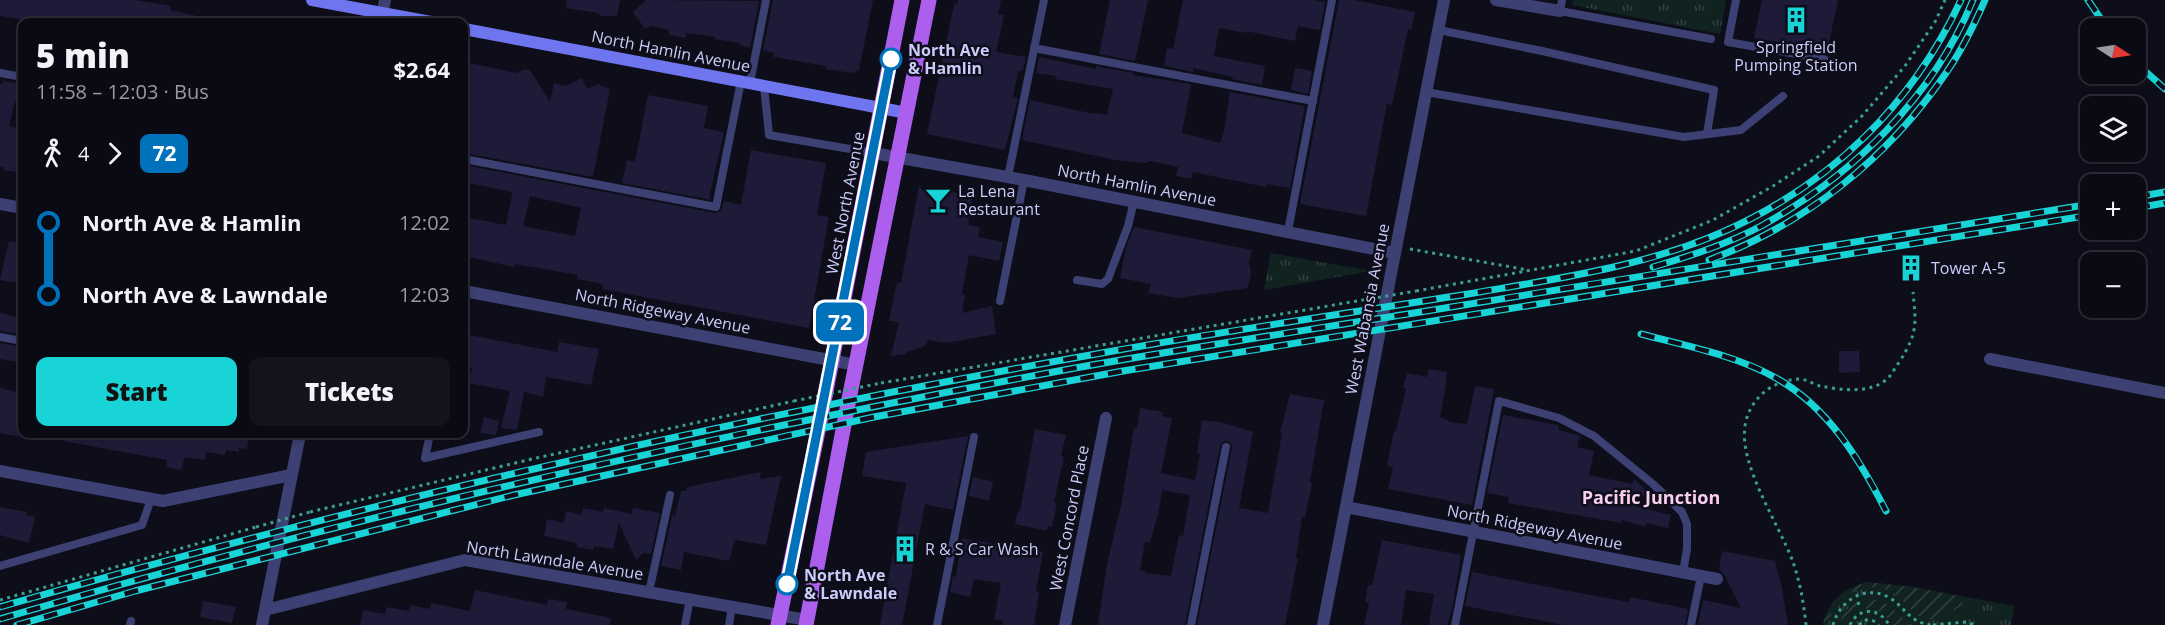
<!DOCTYPE html>
<meta charset="utf-8">
<style>
body{margin:0;font-family:"Open Sans",sans-serif;background:#13131d;color:#f1f3f6;height:100vh;display:flex;flex-direction:column;font-size:22px;white-space:nowrap}
*{box-sizing:border-box;margin:0}
p{font-size:20px;color:#999aa0}
.icon{flex:none;width:33px;height:33px;fill:none;stroke:currentColor;stroke-width:2;stroke-linecap:round;stroke-linejoin:round}
.map{position:relative;flex:1;overflow:hidden}
.sheet{position:absolute;left:18px;top:18px;width:450px;height:420px;display:flex;flex-direction:column;background:#0a0a14;border-radius:12px;box-shadow:0 3px 9px #0003,0 0 0 2px #2a2b34}
.sheet>*{flex:none}
.badge{padding:0 12px;border-radius:9px;font-size:21px;line-height:39px}
.needle{width:39px;rotate:102deg}
.controls{position:absolute;left:2080px;top:18px;display:grid;gap:12px}
.controls a{display:grid;place-items:center;width:66px;height:66px;border-radius:12px;background:#0a0a14;box-shadow:0 3px 9px #0003,0 0 0 2px #2a2b34;font-size:30px}
.map>.badge{position:absolute;translate:-50% -50%;box-shadow:0 0 0 3px #fff}
.legs{display:flex;align-items:center;gap:9px;height:66px;padding:0 18px;font-size:20px}
.legs p{margin-inline-start:auto}
.overview{display:flex;align-items:center;justify-content:space-between;height:102px;padding:0 18px}
h1{font-size:33px;font-weight:800;line-height:45px}
.cta{display:flex;gap:12px;margin-top:auto;padding:12px 18px}
.cta a{flex:1;height:69px;border-radius:12px;background:#19d4d7;color:#111;font-size:24px;font-weight:800;line-height:69px;text-align:center}
.cta a+a{background:#13131d;color:#f1f3f6}
ul{padding:0 18px;list-style:none}
li{display:flex;align-items:center;gap:21px;height:72px;font-size:22px}
li i{display:grid;place-items:center;width:9px;height:100%;margin:0 8px;background:currentColor}
li i::after{content:'';width:15px;height:15px;margin:-8px;border:4px solid;border-radius:50%;background:#0a0a14}
li p{margin-inline-start:auto}
li:first-child i{background:linear-gradient(#0000 50%,currentColor 0)}
li:last-child i{background:linear-gradient(currentColor 50%,#0000 0)}
.map>svg:first-child{display:block}
.park{fill:url(#park-tufts)}
.garden{fill:url(#garden-furrows)}
.building{fill:#1e1b38;fill-rule:evenodd}
.lines{fill:none;stroke-linecap:round;stroke-linejoin:round}
.path{stroke:#3a9f90;stroke-width:3;stroke-dasharray:3 4.5;stroke-linecap:butt}
.lane{stroke:#3d4073;stroke-width:8}
.street{stroke:#3d4073;stroke-width:12}
.secondary{stroke:#6e75ee;stroke-width:12}
.primary{stroke:#ab5fec;stroke-width:15}
.rail-casing{stroke:#19d4d7;stroke-width:7}
.rail{stroke:#0e0d1a;stroke-width:4.5;stroke-dasharray:14;stroke-linecap:butt}
.path-bridge{stroke:#3a9f90;stroke-width:3;stroke-dasharray:3 4.5;stroke-linecap:butt}
.line-1-casing{stroke:#fff;stroke-width:14}
.line-1{stroke:#0072bc;stroke-width:9}
.stop-1-dot{fill:#fff;stroke:#0072bc;stroke-width:3}
.labels{text-anchor:middle;stroke-width:5;stroke-linejoin:round;paint-order:stroke}
.poi-label{font-size:16px;fill:#cdcbf9;stroke:#0e0d1a;text-anchor:start}
.stop-label{font-size:16px;font-weight:bold;fill:#cdcbf9;stroke:#0e0d1a;text-anchor:start}
.street-label{font-size:16px;fill:#cdcbf9;stroke:#0e0d1a}
.neighbourhood-label{font-size:18px;font-weight:bold;fill:#f9cded;stroke:#0e0d1a}
</style>
<div class="map">
<svg width="2165" height="625" viewBox="0 0 2165 625">
<defs>
<pattern id="park-tufts" width="24" height="20" patternUnits="userSpaceOnUse" patternTransform="scale(1.5)"><rect width="24" height="20" fill="#102321"/><path d="M3 7l-1-3M5 7V3M7 7l1-3M15 17l-1-3M17 17v-4M19 17l1-3" fill="none" stroke="#324242"/></pattern>
<pattern id="garden-furrows" width="10" height="10" patternUnits="userSpaceOnUse" patternTransform="scale(1.5)"><rect width="10" height="10" fill="#102321"/><path d="M-1 1l2-2M0 10L10 0M9 11l2-2" fill="none" stroke="#324242"/></pattern>
</defs>
<rect width="100%" height="100%" fill="#0e0d1a"/>
<g class="park">
<polygon points="1573,0 1726,0 1720,34 1572,5"/>
<polygon points="1271,253 1371,271 1264,290"/>
<path d="M1868 582 1912 587 2014 606 2011 625H1823C1829 599 1844 589 1868 582Z"/>
</g>
<g class="garden">
<path d="M1868 582 1912 587 1964 597 1961 607 1948 611 1946 618C1910 625 1914 603 1889 591 1862 579 1833 598 1827 625H1823C1829 599 1844 589 1868 582Z"/>
<path d="M1868 599C1890 599 1896 615 1912 625H1892C1885 612 1876 607 1861 609L1858 602Z"/>
<polygon points="1857,602 1860,610 1850,619 1848,625 1838,625 1846,610"/>
</g>
<g class="building">
<polygon points="0,0 135,0 171,6 170,10 197,16 197,22 37,22 0,16"/>
<polygon points="567,0 620,0 617,16 601,16 598,13 566,8"/>
<polygon points="646,0 759,1 750,48 739,45 740,43 715,39 715,37 686,33 685,38 669,35 669,30 651,26 645,29 633,12"/>
<polygon points="773,0 873,0 859,70 853,73 825,69 826,66 774,57 774,53 763,50"/>
<polygon points="958,0 1001,0 998,14 1004,15 996,52 1026,57 1023,70 1018,72 1013,97 1018,98 1005,150 927,134 954,4 957,5"/>
<polygon points="1110,0 1148,0 1135,61 1099,54"/>
<polygon points="1183,0 1314,0 1325,2 1320,30 1298,26 1295,41 1246,31 1246,33 1219,28 1214,56 1265,66 1262,85 1232,79 1233,77 1193,68 1193,72 1164,66 1167,48 1173,49"/>
<polygon points="1339,0 1354,0 1415,12 1411,30 1408,29 1392,105 1387,104 1366,216 1300,204"/>
<polygon points="1762,0 1838,0 1827,52 1754,38"/>
<polygon points="1039,57 1096,69 1096,66 1133,73 1133,75 1191,84 1182,133 1220,143 1224,132 1230,92 1305,106 1290,188 1267,184 1266,187 1193,172 1191,179 1176,176 1178,167 1150,161 1146,163 1115,160 1022,140 1030,100 1094,114 1094,113 1107,115 1113,89 1055,79 1056,76 1036,73"/>
<polygon points="464,62 517,73 525,69 530,70 550,102 554,83 566,86 582,78 587,89 598,84 610,89 593,177 464,153 464,138 470,103 464,101"/>
<polygon points="1295,68 1312,71 1308,94 1291,90"/>
<polygon points="3,81 22,84 22,102 15,101 9,126 22,129 21,173 4,170 4,167 0,166 0,84 2,84"/>
<polygon points="648,95 708,106 704,128 724,132 709,198 711,200 622,183 627,160 635,162"/>
<path d="M751 150 826 163 817 215 829 217 809 328 602 289 603 284 577 279 578 275 515 264V267L464 256V217L506 225 512 195V192L464 182V165L715 213 721 211 724 201 741 205ZM530 196 581 208 575 236 523 226Z"/>
<polygon points="919,186 972,196 968,225 980,227 978,237 1003,242 999,261 969,255 962,294 965,295 962,313 992,306 996,334 946,343 928,340 925,346 907,352 907,354 891,356 899,322 889,321 897,282 901,283"/>
<polygon points="1134,227 1252,250 1249,262 1251,273 1248,288 1178,298 1148,293 1151,284 1120,278 1126,248"/>
<polygon points="9,241 22,243 22,284 0,280"/>
<polygon points="1920,260 1922,273 1902,276 1900,263"/>
<polygon points="0,313 22,318 22,335 0,331"/>
<polygon points="464,334 557,352 559,342 599,349 591,385 546,377 543,397 524,392 517,430 501,428 510,391 469,383 472,368 464,366"/>
<polygon points="0,343 22,347 22,363 0,359"/>
<polygon points="1839,351 1859,351 1860,372 1839,373"/>
<polygon points="1429,369 1447,372 1445,379 1447,379 1440,417 1451,422 1467,424 1475,386 1494,389 1472,505 1388,489 1393,467 1387,466 1394,430 1396,431 1406,389 1403,388 1407,373 1427,377"/>
<polygon points="0,388 22,393 22,437 0,433"/>
<path d="M1290 394 1324 400 1310 482 1312 483 1305 517H1302L1296 558H1298L1285 625H1197L1232 448 1231 443 1227 441 1222 442 1220 446 1185 625H1098L1107 564 1121 506 1134 428H1137L1140 408 1163 412 1162 416 1172 418 1161 473 1195 480 1200 454 1197 453 1202 420 1220 422 1253 432 1239 508 1268 513 1282 433 1280 432ZM1162 490 1190 495 1183 536 1179 535 1171 576 1145 573V571L1140 570 1145 542 1150 543 1159 510Z"/>
<polygon points="1503,415 1558,425 1559,430 1580,436 1577,447 1594,451 1589,475 1632,484 1634,479 1648,492 1632,505 1671,515 1668,528 1646,523 1645,527 1622,520 1621,523 1508,503 1509,497 1487,493"/>
<polygon points="484,417 499,421 496,435 480,433"/>
<polygon points="1035,429 1066,435 1061,456 1064,457 1054,502 1057,503 1052,527 1048,526 1047,531 1015,524 1018,510 1020,511"/>
<polygon points="63,434 249,434 247,449 239,448 239,452 226,450 225,455 206,452 205,460 185,457 181,470 167,467 167,460 63,441"/>
<polygon points="968,436 953,510 925,504 902,625 880,625 906,483 862,476 866,452"/>
<polygon points="761,472 760,479 781,476 766,545 735,540 729,561 684,552 681,570 661,566 672,515 675,516 681,491 686,491 687,487"/>
<polygon points="973,477 993,482 989,501 969,496"/>
<polygon points="0,507 27,512 26,515 35,517 29,543 0,535"/>
<polygon points="583,508 603,512 604,508 632,514 633,508 660,513 651,554 643,553 636,560 619,523 613,549 594,546 593,550 577,547 577,543 544,536 547,519 564,523 566,511 582,515"/>
<polygon points="962,538 1043,552 1036,591 1039,592 1034,625 1002,625 1003,621 994,619 1001,583 974,579 970,597 950,592 953,576 956,577"/>
<polygon points="1382,540 1461,555 1453,604 1447,625 1429,625 1434,594 1406,590 1401,625 1364,625 1369,603 1365,602 1368,585 1372,586"/>
<polygon points="1722,551 1775,561 1782,588 1788,625 1698,625 1703,600 1741,608 1725,576 1719,569"/>
<polygon points="1472,572 1590,595 1629,602 1630,597 1688,609 1685,625 1564,625 1465,606"/>
<polygon points="475,590 547,605 548,599 567,602 566,609 611,618 610,625 360,625 363,610 385,614 387,607 409,611 410,605 430,609 431,603 470,611"/>
<polygon points="203,601 236,607 232,623 200,617"/>
</g>
<g class="lines">
<g class="path">
<polyline points="1410,249 1528,270"/>
<polyline points="1416,291 1636,251 1713,220 1773,186 1819,156 1862,116 1905,66 1935,22 1945,0"/>
<polyline points="881,383 1363,300"/>
<polyline points="310,512 532,459 794,401"/>
<polyline points="0,600 256,527"/>
<polyline points="1858,602 1860,609"/>
<path d="M1806 625C1804 605 1800 582 1793 562 1779 524 1739 466 1745 426 1749 399 1772 380 1799 379 1806 379 1813 384 1820 386 1842 390 1873 395 1890 376 1893 372 1896 366 1900 361 1918 332 1916 324 1913 292"/>
<path d="M1833 625C1839 602 1864 584 1888 597 1905 606 1907 621 1930 625"/>
<path d="M1850 625C1859 606 1880 608 1889 625"/>
<path d="M1859 625C1865 617 1873 619 1879 625"/>
<polyline points="1933,625 1965,622 1976,625"/>
</g>
<g class="lane">
<polyline points="1562,0 1560,11 1711,39"/>
<polyline points="1736,0 1728,42 1824,59"/>
<polyline points="1439,30 1542,51 1714,90 1707,134"/>
<polyline points="1034,48 1313,101"/>
<polyline points="0,73 22,77"/>
<polyline points="750,83 766,0"/>
<polyline points="764,86 769,135 873,153"/>
<polyline points="1426,92 1684,137 1741,130 1783,96"/>
<polyline points="464,159 716,207 741,81"/>
<polyline points="1008,177 1044,0"/>
<polyline points="1288,231 1332,0"/>
<polyline points="1077,280 1102,284 1108,279 1128,226 1134,201"/>
<polyline points="1000,301 1024,180"/>
<polyline points="0,337 22,341"/>
<polyline points="430,434 425,458 539,432"/>
<polyline points="0,566 142,525 151,499"/>
<polyline points="649,592 670,495"/>
<polyline points="130,625 131,621"/>
<polyline points="685,625 690,599"/>
<polyline points="729,625 732,606"/>
<polyline points="937,625 974,437"/>
<polyline points="1191,625 1226,447"/>
<polyline points="1455,625 1499,401 1559,418 1594,436 1653,484 1682,512 1687,524 1687,549 1683,572"/>
<polyline points="1691,625 1701,576"/>
</g>
<g class="street">
<polyline points="1496,0 1560,11"/>
<polyline points="381,22 385,0"/>
<polyline points="873,153 1024,180 1394,253"/>
<polyline points="0,204 22,208"/>
<polyline points="464,291 856,365"/>
<polyline points="1990,359 2165,393"/>
<polyline points="0,471 163,501 291,475"/>
<polyline points="1346,507 1717,579"/>
<polyline points="265,610 465,560 807,620"/>
<polyline points="262,625 300,434"/>
<polyline points="1065,625 1106,418"/>
<polyline points="1323,625 1444,0"/>
</g>
<g class="secondary">
<polyline points="312,0 431,22"/>
<polyline points="464,29 907,113"/>
</g>
<g class="primary">
<polyline points="778,625 822,412 902,0"/>
<polyline points="806,625 847,409 929,0"/>
</g>
<g class="rail-casing">
<g id="rail">
<polyline points="2088,0 2107,28"/>
<polyline points="2136,63 2165,89"/>
<polyline points="2136,197 2165,192"/>
<polyline points="2136,208 2165,203"/>
<path d="M1709 260C1806 224 1888 158 1946 73 1962 50 1974 25 1985 0"/>
<path d="M1653 267C1690 256 1728 244 1763 225 1853 175 1933 97 1973 0"/>
<path d="M1641 334C1686 346 1735 355 1776 378 1828 407 1860 460 1886 511"/>
<path d="M0 607C366 502 738 417 1113 351 1231 330 1350 313 1468 294 1555 279 1644 267 1725 231 1831 184 1912 105 1961 0"/>
<path d="M0 619C353 515 713 435 1075 368 1187 348 1301 331 1414 313 1639 276 1865 241 2091 204"/>
<polyline points="17,625 135,591 514,495 874,417 1123,371 2091,215"/>
</g>
</g>
<use href="#rail" class="rail"/>
<g class="path-bridge">
<polyline points="1363,300 1416,291"/>
<polyline points="794,401 881,383"/>
<polyline points="256,527 310,512"/>
</g>
</g>
<g class="lines">
<g class="line-1-casing">
<polyline id="line-1" points="787,584 891,59"/>
</g>
<use href="#line-1" class="line-1"/>
</g>
<defs>
<g id="building-bare" transform="scale(2.07)"><path d="M-4-6H4V6H1V3H-1V6H-4ZM-2.5-4.3h1.7v1.8h-1.7ZM.8-4.3h1.7v1.8H.8ZM-2.5-1h1.7V.8h-1.7ZM.8-1h1.7V.8H.8Z" fill="#19d4d7" stroke="#0e0d1a" stroke-width="2.5" paint-order="stroke"/></g>
<g id="bar-bare" transform="scale(2.07)"><path d="M-6-5H6L.8 .8V4.5H3.5V6h-7V4.5H-.8V.8Z" fill="#19d4d7" stroke="#0e0d1a" stroke-width="2.5" paint-order="stroke"/></g>
</defs>
<g fill-rule="evenodd">
<use href="#building-bare" x="1796" y="20"/>
<use href="#bar-bare" x="938" y="200"/>
<use href="#building-bare" x="1911" y="268"/>
<use href="#building-bare" x="905" y="549"/>
</g>
<g class="stop-1-dot">
<circle cx="891" cy="59" r="10"/>
<circle cx="787" cy="584" r="10"/>
</g>
<g class="labels">
<g class="poi-label">
<text x="1796" y="53" text-anchor="middle">Springfield<tspan x="1796" dy="18">Pumping Station</tspan></text>
<text x="958" y="197">La Lena<tspan x="958" dy="18">Restaurant</tspan></text>
<text x="1931" y="274">Tower A-5</text>
<text x="925" y="555">R &amp; S Car Wash</text>
</g>
<g class="stop-label">
<text x="908" y="56">North Ave<tspan x="908" dy="18">&amp; Hamlin</tspan></text>
<text x="804" y="581">North Ave<tspan x="804" dy="18">&amp; Lawndale</tspan></text>
</g>
<g class="street-label">
<text transform="translate(671 51) rotate(11)" y="6">North Hamlin Avenue</text>
<text transform="translate(1137 185) rotate(11)" y="6">North Hamlin Avenue</text>
<text transform="translate(845 203) rotate(-79)" y="6">West North Avenue</text>
<text transform="translate(1367 309) rotate(-79)" y="6">West Wabansia Avenue</text>
<text transform="translate(663 311) rotate(11)" y="6">North Ridgeway Avenue</text>
<text transform="translate(1069 518) rotate(-79)" y="6">West Concord Place</text>
<text transform="translate(1535 527) rotate(11)" y="6">North Ridgeway Avenue</text>
<text transform="translate(555 560) rotate(9)" y="6">North Lawndale Avenue</text>
</g>
<g class="neighbourhood-label">
<text x="1651" y="504">Pacific Junction</text>
</g>
</g>
</svg>
<div class="controls">
<a><svg class="needle" viewBox="-14 -14 28 28"><path d="M0-13l5 13h-10z" fill="#e53935"/><path d="M0 13l5-13h-10z" fill="#999aa0"/></svg></a>
<a><svg class="icon" aria-label="layers" viewBox="0 0 24 24"><path d="M12 4l9 5-9 5-9-5zM3 14l9 5 9-5"/></svg></a>
<a>+</a>
<a>−</a>
</div>
<b class="badge" style="left:840px;top:322px;background:#0072bc;color:#fff">72</b>
<section class="sheet">
<div class="overview"><div><h1>5 min</h1><p>11:58 – 12:03 · Bus</p></div><b>$2.64</b></div>
<div class="legs"><svg class="icon" aria-label="walk" viewBox="0 0 24 24"><circle cx="13" cy="4" r="2"/><path d="M13 8l-2 6 4 7M11 14l-3 7M7 12l3-4h3l4 4"/></svg>4<svg class="icon" aria-label="forward" viewBox="0 0 24 24"><path d="M9 5l7 7-7 7"/></svg><b class="badge" style="background:#0072bc;color:#fff">72</b></div>
<ul>
<li><i style="color:#0072bc"></i><b>North Ave &amp; Hamlin</b><p>12:02</p></li>
<li><i style="color:#0072bc"></i><b>North Ave &amp; Lawndale</b><p>12:03</p></li>
</ul>
<div class="cta"><a>Start</a><a>Tickets</a></div>
</section>
</div>
